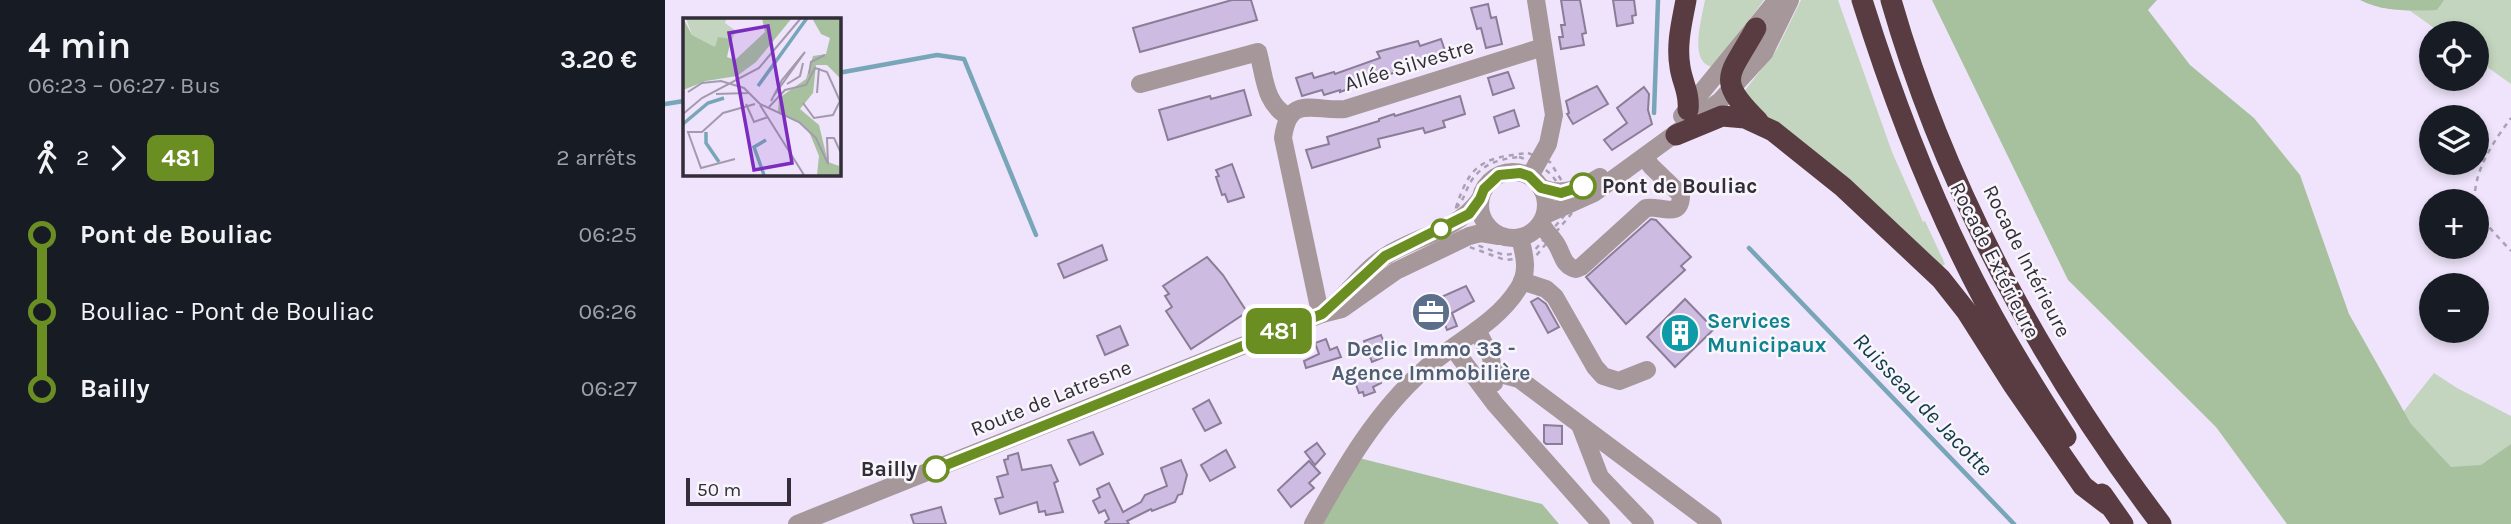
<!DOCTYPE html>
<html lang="fr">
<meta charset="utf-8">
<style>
body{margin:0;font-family:Karla,sans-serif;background:#242831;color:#f1f3f6;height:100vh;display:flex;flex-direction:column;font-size:26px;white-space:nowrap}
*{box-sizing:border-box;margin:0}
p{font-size:23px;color:#9ea1a6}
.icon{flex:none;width:38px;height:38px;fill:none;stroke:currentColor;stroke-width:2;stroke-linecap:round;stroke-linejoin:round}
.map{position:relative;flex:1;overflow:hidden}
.panel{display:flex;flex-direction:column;background:#171b24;width:665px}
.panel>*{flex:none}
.badge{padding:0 14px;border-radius:10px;font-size:24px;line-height:46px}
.controls{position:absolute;left:1754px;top:21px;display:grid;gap:14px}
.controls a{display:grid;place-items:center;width:70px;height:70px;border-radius:50%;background:#171b24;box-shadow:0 4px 10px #0003;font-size:35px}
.scale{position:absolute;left:21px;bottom:18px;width:105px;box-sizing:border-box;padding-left:7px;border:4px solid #322d38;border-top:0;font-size:19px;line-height:24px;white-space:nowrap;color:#322d38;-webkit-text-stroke:5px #f8f5fb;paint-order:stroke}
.map>.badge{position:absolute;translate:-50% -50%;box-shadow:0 0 0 4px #fff}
.legs{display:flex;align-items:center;gap:10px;height:77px;padding:0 28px;font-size:23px}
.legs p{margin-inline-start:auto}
.overview{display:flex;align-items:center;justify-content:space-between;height:119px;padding:0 28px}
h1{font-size:38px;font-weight:600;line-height:52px}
ul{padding:0 28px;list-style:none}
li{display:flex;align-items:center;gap:24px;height:77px;font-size:26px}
li i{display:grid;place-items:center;width:10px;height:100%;margin:0 9px;background:currentColor}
li i::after{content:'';width:18px;height:18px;margin:-9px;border:5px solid;border-radius:50%;background:#171b24}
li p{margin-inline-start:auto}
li:first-child i{background:linear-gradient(#0000 50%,currentColor 0)}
li:last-child i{background:linear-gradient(currentColor 50%,#0000 0)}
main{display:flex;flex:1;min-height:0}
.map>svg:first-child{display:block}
.green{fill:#c3d5be}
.forest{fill:#a7c19f}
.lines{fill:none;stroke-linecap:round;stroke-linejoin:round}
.stream{stroke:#78a6b8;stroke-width:4.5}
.building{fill:#cebbe1;stroke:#8b7d98;stroke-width:2}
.path{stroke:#a9a0b3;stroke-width:2.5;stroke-dasharray:5 5;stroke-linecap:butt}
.minor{stroke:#a6979a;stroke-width:18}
.highway{stroke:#593c42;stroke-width:21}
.line-1-casing{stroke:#fff;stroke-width:16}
.line-1{stroke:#6b8e23;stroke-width:10}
.stop-1-dot{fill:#fff;stroke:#6b8e23;stroke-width:3.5}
.labels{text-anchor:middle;stroke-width:5;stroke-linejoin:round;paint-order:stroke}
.street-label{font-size:21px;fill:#322d38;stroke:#f8f5fb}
.stop-label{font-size:21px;font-weight:bold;fill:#322d38;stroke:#f8f5fb;text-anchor:start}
.culture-label{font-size:21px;font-weight:bold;fill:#0d838f;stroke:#f8f5fb;text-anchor:start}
.service-label{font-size:21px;font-weight:bold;fill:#4e5e75;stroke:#f8f5fb}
.water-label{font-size:23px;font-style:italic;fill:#0f3947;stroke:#f8f5fb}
.inset-river{fill:none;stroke:#78a6b8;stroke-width:3.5}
.inset-road{fill:none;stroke:#a39bad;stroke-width:2}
.view{fill:#7b2cbf;fill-opacity:0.15;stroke:#7b2cbf;stroke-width:3.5}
.inset-edge{fill:none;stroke:#322d38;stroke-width:3.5}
</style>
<main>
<section class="panel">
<div class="overview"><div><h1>4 min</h1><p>06:23 – 06:27 · Bus</p></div><b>3.20 €</b></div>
<div class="legs"><svg class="icon" aria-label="walk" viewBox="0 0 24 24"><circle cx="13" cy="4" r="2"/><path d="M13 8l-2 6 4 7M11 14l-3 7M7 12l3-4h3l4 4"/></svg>2<svg class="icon" aria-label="forward" viewBox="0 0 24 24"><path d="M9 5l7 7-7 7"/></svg><b class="badge" style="background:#6b8e23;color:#fff">481</b><p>2 arrêts</p></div>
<ul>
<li><i style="color:#6b8e23"></i><b>Pont de Bouliac</b><p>06:25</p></li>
<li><i style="color:#6b8e23"></i><span>Bouliac - Pont de Bouliac</span><p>06:26</p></li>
<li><i style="color:#6b8e23"></i><b>Bailly</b><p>06:27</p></li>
</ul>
</section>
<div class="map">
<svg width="1846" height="524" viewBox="0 0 1846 524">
<rect width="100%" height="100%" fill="#efe4fb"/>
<g class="green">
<path d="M1040 0H1099L1048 67C1023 63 1037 18 1040 0Z"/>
<polygon points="1136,0 1173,0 1227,152 1258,222 1260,221 1280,264 1276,267 1087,108 1078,93 1112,49"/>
<polygon points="1730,0 1846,0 1846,84 1811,59 1811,33 1776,33"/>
<polygon points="1769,373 1792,388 1846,416 1846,524 1698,463"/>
</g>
<g class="forest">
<polygon points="1267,0 1492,0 1483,10 1525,65 1589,118 1635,175 1684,314 1746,424 1786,467 1816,465 1846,444 1846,524 1622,524 1551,427 1403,280"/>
<path d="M1695 0H1779L1772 10C1746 11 1718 12 1695 0Z"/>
<polygon points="694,458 877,504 894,524 655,524"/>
</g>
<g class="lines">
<g class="stream">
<polyline points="173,73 272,55 299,59 371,235"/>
<polyline points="0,104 19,101"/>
<polyline points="989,113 993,0"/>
<polyline points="1084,248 1349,524"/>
</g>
</g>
<g class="building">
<polygon points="567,0 586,0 592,20 475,52 468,28"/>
<polygon points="896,0 915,0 921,33 917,34 919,45 896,49 894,37 898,37 896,25 900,25"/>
<polygon points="948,0 969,0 971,15 967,16 968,23 952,26"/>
<polygon points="823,4 826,18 831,17 837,44 821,48 816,28 812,29 806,8"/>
<polygon points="776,39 782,57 715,77 675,92 675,90 659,95 657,90 637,96 631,78 647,73 649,78 669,72 670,74 715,58 712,52 753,41 755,46"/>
<polygon points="843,72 849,88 828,95 823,78"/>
<polygon points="932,86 943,104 908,124 902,114 904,113 901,101"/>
<polygon points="979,87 984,94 983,110 987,124 947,150 939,140 962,123 952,108"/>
<polygon points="579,90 586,115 503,140 494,110 545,96 546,99"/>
<polygon points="795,96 800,114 778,121 780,127 760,133 758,128 713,139 715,147 647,168 641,150 664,144 662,137 714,121 714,119 729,114 730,116"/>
<polygon points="849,110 854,126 834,133 829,117"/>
<polygon points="567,164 579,197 563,202 560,194 557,195 551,177 554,176 551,170"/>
<polygon points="986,219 991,220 1026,257 1016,266 1020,270 961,324 921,277"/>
<polygon points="437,245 442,260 399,278 393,264"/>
<polygon points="542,257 558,275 582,312 526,349 501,311 507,307 500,296 504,294 498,286"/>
<polygon points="801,286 809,301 787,313 792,326 782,330 777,317 763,322 756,306"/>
<polygon points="873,298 881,304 894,327 883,333 866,302"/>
<polygon points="1020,299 1049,329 1010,367 982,337"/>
<polygon points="455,326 463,345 440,355 432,336"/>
<polygon points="716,335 724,355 707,362 699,341"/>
<polygon points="661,339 665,350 672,347 676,357 641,368 639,361 654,354 650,343"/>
<polygon points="712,372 716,383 708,387 710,392 699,396 698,392 694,393 690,382"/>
<polygon points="544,400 556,423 540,431 528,409"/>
<polygon points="879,425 897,426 897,444 881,444 879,442"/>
<polygon points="428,432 438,454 415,465 403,440"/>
<polygon points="652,443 660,454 650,465 640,452"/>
<polygon points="561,450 570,467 545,481 536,465"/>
<polygon points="353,453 357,470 386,465 393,481 389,483 398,512 381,515 380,511 374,512 372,502 335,514 330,499 338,497 332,477 343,474 339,460 343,459 343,456"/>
<polygon points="516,460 522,475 517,494 513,495 510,502 487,511 486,509 462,521 464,524 441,524 440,522 444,519 440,510 434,513 428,501 435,497 432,489 444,483 458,512 476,502 480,495 502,486 496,468"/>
<polygon points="644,461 655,473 644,483 649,488 626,507 613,490"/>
<polygon points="276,507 281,524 249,524 246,515"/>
</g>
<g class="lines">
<g class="path">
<path d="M863 153 885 162 900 186 907 213 870 257 840 260 802 246 788 217C803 168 811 158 863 153Z"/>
<path d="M854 157C884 166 901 183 899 216L869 251 839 255 809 244 791 208C799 200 800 192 805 183 816 164 834 159 854 157Z"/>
<path d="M1810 201C1808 171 1829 141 1846 118"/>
<polyline points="1811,213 1846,251"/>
</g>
<g class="minor">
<path d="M475 84 593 52C600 77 599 104 624 117"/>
<polyline points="1017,116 1112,0"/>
<circle cx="848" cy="205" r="33"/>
<polyline points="865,176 883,144 889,115 871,0"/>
<path d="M876 188C898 196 915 189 935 177"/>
<polyline points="880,215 929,193 1055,101 1099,53 1125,0"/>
<path d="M876 223C880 231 885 235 890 242 898 253 897 266 911 269L916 267 981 208C995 205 1016 220 1016 195L986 166 980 157"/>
<polyline points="857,281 881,289 890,297 930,367 938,376 954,381 982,370"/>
<path d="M668 305C686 290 699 270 719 257 752 235 790 233 815 199"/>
<path d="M657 314 653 303 618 138C624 93 650 112 680 109L878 47"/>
<polyline points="812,330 826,357 829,383"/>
<polyline points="788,348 830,404 936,524"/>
<polyline points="828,372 854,379 1048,524"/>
<polyline points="915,425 935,477 980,524"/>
<polyline points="132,524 657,314 677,309 731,271 804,236 816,233 834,236"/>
<path d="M648 524C679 468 711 412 760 369 790 342 831 324 853 289 864 273 860 256 855 238"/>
</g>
<g class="highway">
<path d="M1021 0C1017 22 1011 44 1015 67 1017 82 1025 93 1023 110"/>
<path d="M1197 0C1229 103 1268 204 1319 300 1344 347 1372 392 1401 437"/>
<path d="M1226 0C1280 189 1378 368 1496 524"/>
<path d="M1091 28C1065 76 1049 78 1093 121"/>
<polyline points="1011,135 1057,116 1080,118 1108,131 1178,187 1276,279 1302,312 1349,386 1418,486 1443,505"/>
<polyline points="1437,494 1458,524"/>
</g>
</g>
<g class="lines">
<g class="line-1-casing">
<polyline id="line-1" points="271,469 657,314 720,256 804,214 815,199 819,189 834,175 855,173 864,176 876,188 896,193 918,186"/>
</g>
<use href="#line-1" class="line-1"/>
</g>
<defs>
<g id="office-disc" transform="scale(2.0125)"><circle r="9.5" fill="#5c6f8a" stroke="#f8f5fb"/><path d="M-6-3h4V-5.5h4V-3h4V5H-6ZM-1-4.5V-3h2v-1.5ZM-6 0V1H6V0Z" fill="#fff"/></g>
<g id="building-disc" transform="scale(2.0125)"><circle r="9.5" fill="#0f9aa8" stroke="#f8f5fb"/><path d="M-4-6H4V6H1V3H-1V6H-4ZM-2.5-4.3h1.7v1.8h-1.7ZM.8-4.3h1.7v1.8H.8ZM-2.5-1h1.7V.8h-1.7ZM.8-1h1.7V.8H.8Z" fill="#fff"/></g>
</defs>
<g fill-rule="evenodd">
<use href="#office-disc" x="766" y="312"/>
<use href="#building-disc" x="1015" y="333"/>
</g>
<g class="stop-1-dot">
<circle cx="918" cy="186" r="12"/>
<circle cx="776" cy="229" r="9"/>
<circle cx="271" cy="469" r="12"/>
</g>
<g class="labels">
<g class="street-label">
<text transform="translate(744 65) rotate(-17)" y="7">Allée Silvestre</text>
<text transform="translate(1330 260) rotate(63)" y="7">Rocade Extérieure</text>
<text transform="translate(1362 261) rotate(63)" y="7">Rocade Intérieure</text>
<text transform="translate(386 398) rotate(-22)" y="7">Route de Latresne</text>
</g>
<g class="stop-label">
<text x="937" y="193">Pont de Bouliac</text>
<text x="252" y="476" text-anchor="end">Bailly</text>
</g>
<g class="culture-label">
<text x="1042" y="328">Services<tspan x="1042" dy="24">Municipaux</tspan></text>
</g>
<g class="service-label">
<text x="766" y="356">Declic Immo 33 -<tspan x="766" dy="24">Agence Immobilière</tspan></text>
</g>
<g class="water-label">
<text transform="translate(1258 404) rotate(46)" y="8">Ruisseau de Jacotte</text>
</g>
</g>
<g transform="translate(18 18)">
<rect width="158" height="158" fill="#efe4fb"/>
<path d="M3 0H44L42 5 53 13 43 35 9 17Z" fill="#c3d5be"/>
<path d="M0 0 9 17 32 29 35 19 48 21 44 39 52 42 82 14 79 0H109L73 44 54 58 23 63 0 72ZM129 0H157V60L144 47H133L130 75 117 91 136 107 145 144 156 148 157 157H134L136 138 127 116 120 107 95 95 96 80 123 61 130 38 143 36 147 20 138 16Z" fill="#a7c19f"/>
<path class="inset-river" d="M75 68 124 0M0 106 25 85 41 80M23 114V125L36 144M81 157 71 129 83 122"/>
<path class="inset-road" d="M126 56 128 44 142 37M104 66 117 58 120 45M5 74 19 65 38 63 61 70 77 86M134 75 136 50M33 76 65 75M88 83 99 62 122 34 90 79M63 86 71 104 85 99M77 86 116 104 133 120 145 146M77 87 121 157M86 89 102 72 123 67 132 50 144 54 157 83 150 97 131 100 120 85M0 96 19 80 76 50 118 0M52 141 18 150 5 114H19L40 95 72 86M145 146 144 120H151L158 135"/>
<path class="view" d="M85 8 109 145 71 152 46 15Z"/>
<rect width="158" height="158" class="inset-edge"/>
</g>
</svg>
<div class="controls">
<a><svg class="icon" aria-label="locate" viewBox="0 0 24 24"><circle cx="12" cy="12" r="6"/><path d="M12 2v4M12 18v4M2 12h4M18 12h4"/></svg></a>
<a><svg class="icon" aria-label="layers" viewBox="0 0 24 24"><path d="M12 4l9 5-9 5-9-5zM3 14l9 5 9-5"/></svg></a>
<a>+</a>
<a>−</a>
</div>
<div class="scale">50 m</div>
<b class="badge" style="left:614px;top:331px;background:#6b8e23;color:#fff">481</b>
</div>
</main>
